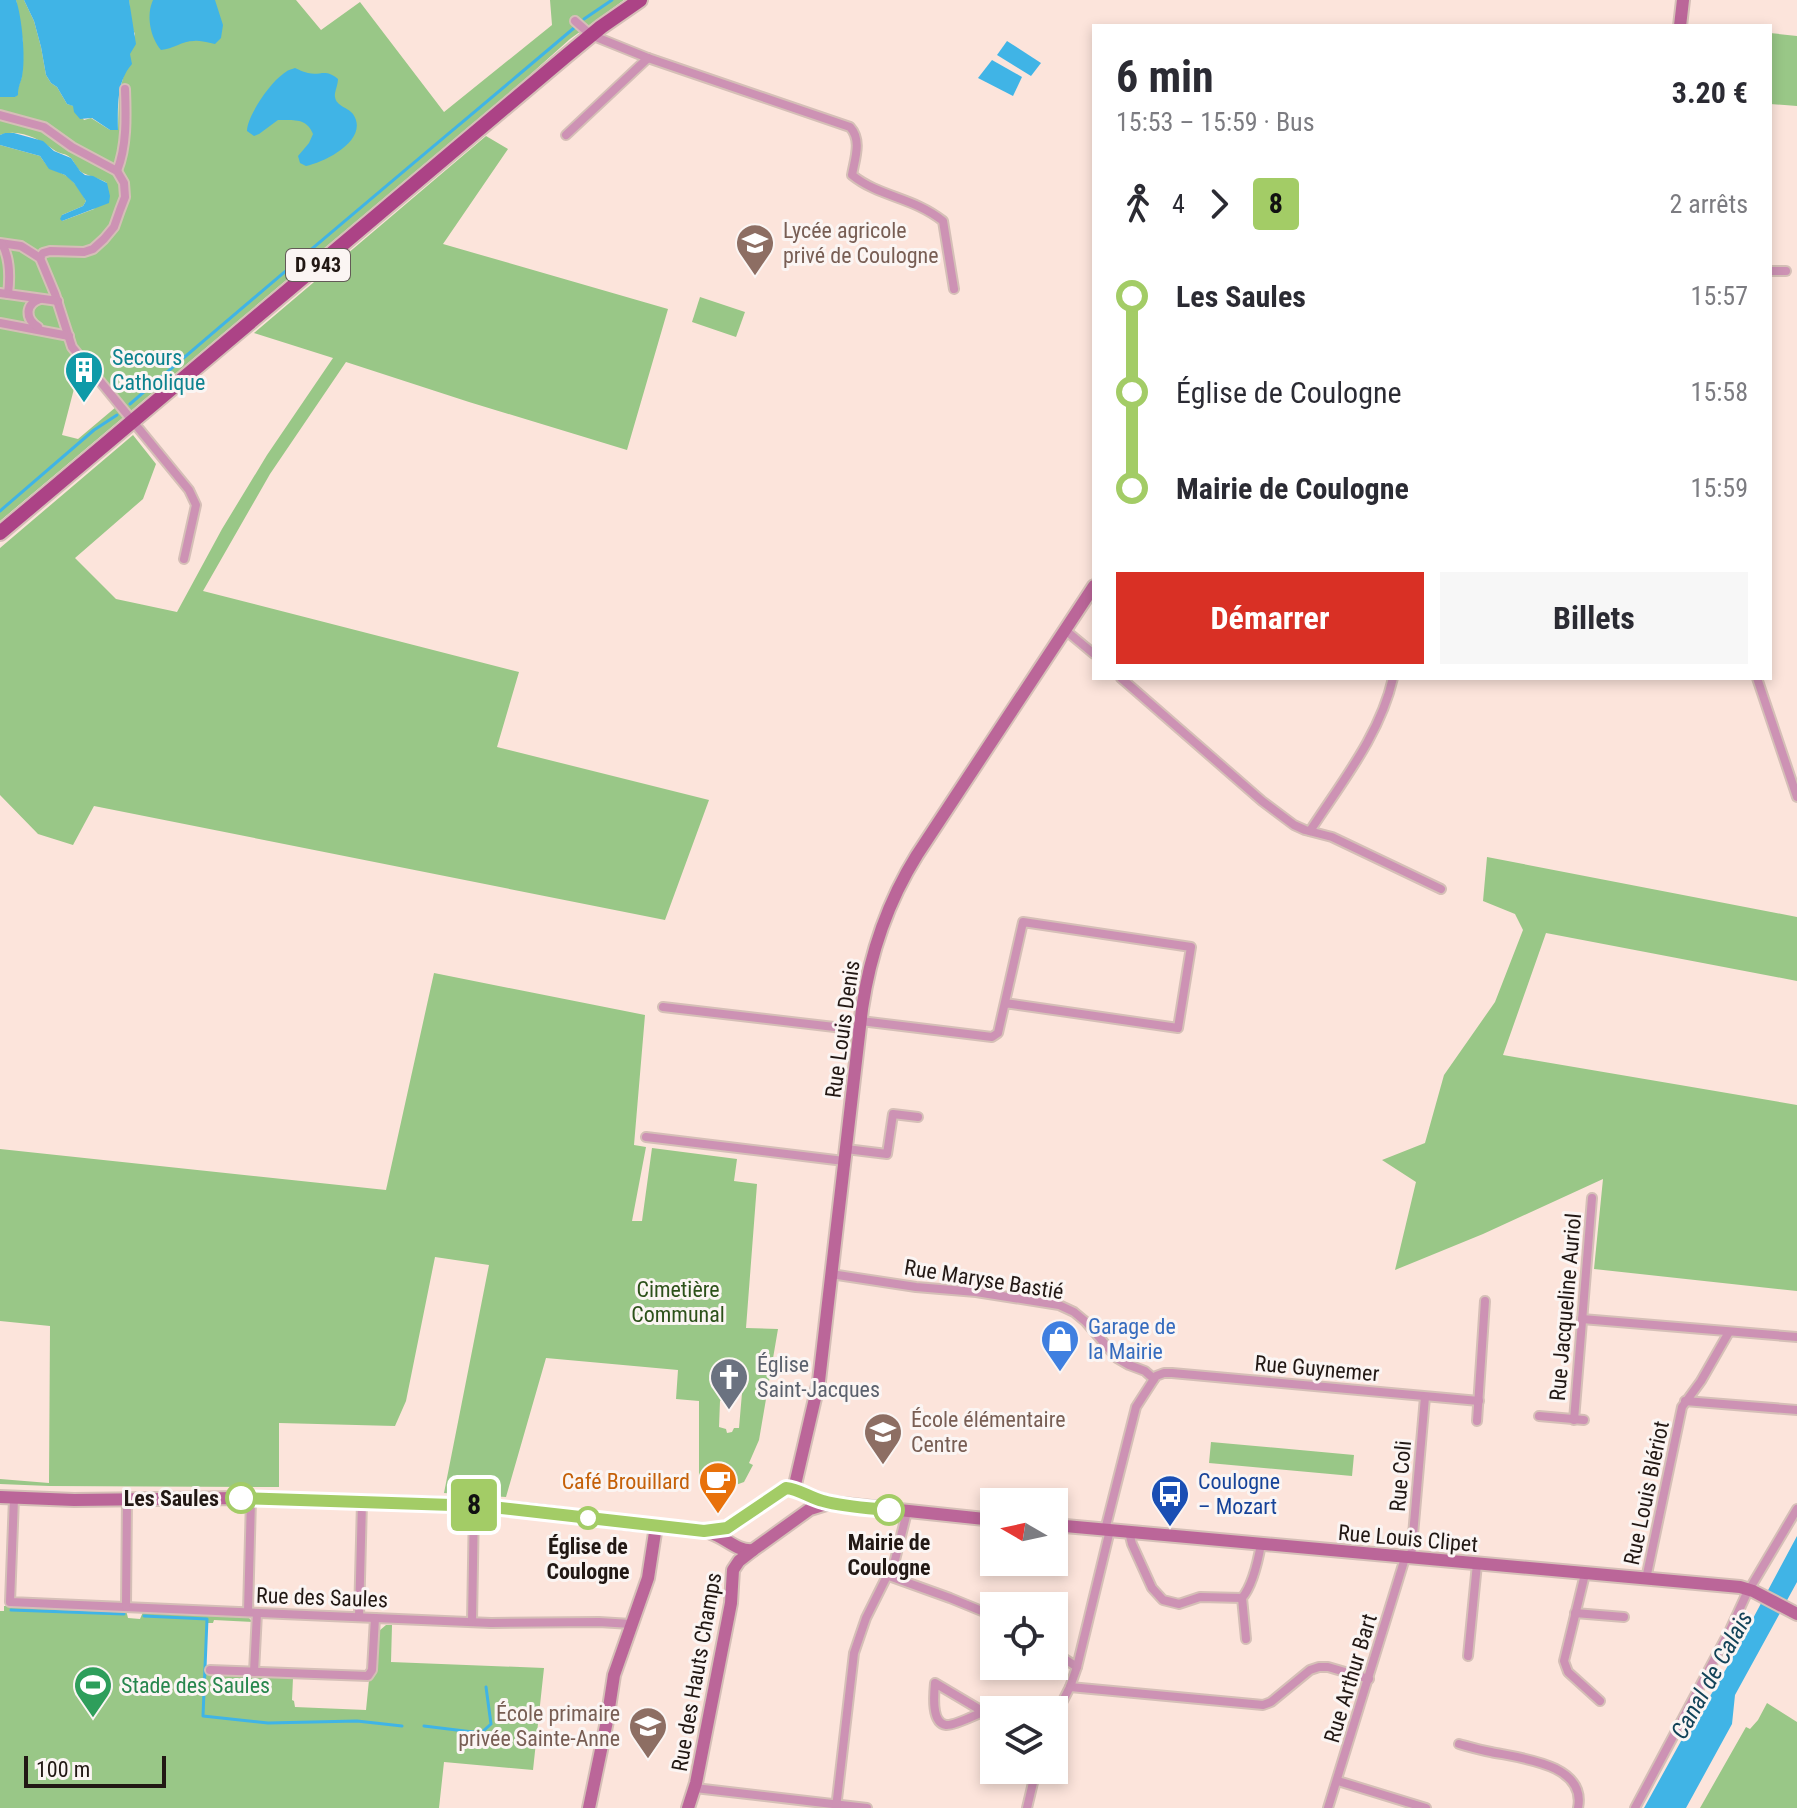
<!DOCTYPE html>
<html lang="fr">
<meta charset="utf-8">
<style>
body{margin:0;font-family:"Roboto Condensed",sans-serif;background:#f7f7f7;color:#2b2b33;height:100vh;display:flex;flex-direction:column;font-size:30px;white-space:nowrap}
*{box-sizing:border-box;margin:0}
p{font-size:26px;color:#7c7c81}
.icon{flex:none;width:44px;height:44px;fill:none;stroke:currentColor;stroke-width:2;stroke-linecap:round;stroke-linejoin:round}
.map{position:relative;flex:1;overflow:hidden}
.side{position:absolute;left:1092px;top:24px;width:680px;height:656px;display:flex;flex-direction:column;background:#fff;border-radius:0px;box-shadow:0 4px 12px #0003}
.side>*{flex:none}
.badge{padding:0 16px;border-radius:6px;font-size:28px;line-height:52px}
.needle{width:52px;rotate:279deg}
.fabs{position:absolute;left:980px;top:1488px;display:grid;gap:16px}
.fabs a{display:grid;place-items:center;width:88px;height:88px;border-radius:0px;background:#fff;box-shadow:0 4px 12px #0003;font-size:40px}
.scale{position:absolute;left:24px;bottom:20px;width:142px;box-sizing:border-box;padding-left:8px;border:4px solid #221814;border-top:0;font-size:22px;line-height:28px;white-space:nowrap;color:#221814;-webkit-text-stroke:6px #fbf5f3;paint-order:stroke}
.map>.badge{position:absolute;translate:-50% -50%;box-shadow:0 0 0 4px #fff}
.legs{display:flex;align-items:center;gap:12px;height:88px;padding:0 24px;font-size:26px}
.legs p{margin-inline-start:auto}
.summary{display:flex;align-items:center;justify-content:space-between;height:136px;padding:0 24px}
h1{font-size:44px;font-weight:700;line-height:60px}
.button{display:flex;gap:16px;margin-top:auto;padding:16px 24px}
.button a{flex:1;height:92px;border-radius:0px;background:#d93025;color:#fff;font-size:32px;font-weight:700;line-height:92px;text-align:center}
.button a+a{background:#f7f7f7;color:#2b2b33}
ul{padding:0 24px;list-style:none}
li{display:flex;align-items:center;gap:28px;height:96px;font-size:30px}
li i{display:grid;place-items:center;width:12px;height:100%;margin:0 10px;background:currentColor}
li i::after{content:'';width:20px;height:20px;margin:-10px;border:6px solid;border-radius:50%;background:#fff}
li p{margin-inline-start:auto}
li:first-child i{background:linear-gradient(#0000 50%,currentColor 0)}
li:last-child i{background:linear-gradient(currentColor 50%,#0000 0)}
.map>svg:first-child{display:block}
.green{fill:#99c787;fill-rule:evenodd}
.water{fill:#40b4e6}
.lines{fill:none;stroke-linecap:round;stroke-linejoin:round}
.stream{stroke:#40b4e6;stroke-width:3}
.street-casing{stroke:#d5bfb7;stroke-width:12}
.secondary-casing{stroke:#d5bfb7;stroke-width:16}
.primary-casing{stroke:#d5bfb7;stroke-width:18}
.street{stroke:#cd92b4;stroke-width:8}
.secondary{stroke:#b69;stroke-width:12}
.primary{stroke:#ac4386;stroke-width:14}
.line-1-casing{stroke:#fff;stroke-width:18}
.line-1{stroke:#a3cc66;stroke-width:12}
.stop-1-dot{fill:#fff;stroke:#a3cc66;stroke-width:4}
.labels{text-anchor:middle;stroke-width:6;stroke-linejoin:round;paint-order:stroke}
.shield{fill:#fbf5f3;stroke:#635a57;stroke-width:2}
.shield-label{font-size:20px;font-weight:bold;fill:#221814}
.education-label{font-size:22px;fill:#785e54;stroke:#fbf5f3;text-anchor:start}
.culture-label{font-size:22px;fill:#0d838f;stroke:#fbf5f3;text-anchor:start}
.street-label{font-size:22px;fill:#221814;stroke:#fbf5f3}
.park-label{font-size:22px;fill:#2c511a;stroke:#fbf5f3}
.shop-label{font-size:22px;fill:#366cbe;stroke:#fbf5f3;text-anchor:start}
.worship-label{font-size:22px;fill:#5b616d;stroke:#fbf5f3;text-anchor:start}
.food-label{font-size:22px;fill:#c56008;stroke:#fbf5f3;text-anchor:end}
.transit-label{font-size:22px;fill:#164399;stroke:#fbf5f3;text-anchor:start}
.stop-label{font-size:22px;font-weight:bold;fill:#221814;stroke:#fbf5f3}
.leisure-label{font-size:22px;fill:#27864d;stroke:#fbf5f3;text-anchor:start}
.water-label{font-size:24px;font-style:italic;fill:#124358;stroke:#fbf5f3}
</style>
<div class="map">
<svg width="1797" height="1808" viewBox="0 0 1797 1808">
<rect width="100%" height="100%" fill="#fce4db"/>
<g class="green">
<path d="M16 0H24L34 21 41 47 46 75 51 83 57 87 67 104 74 106 84 120 91 118 110 130H118L119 93 135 34 131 25 129 0H296L321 30 360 2 444 112 552 25 550 0H624L570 39 523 81 0 521V145L40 156C52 173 50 167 65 175 74 180 81 192 86 201L83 206 62 215V221L94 209 107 183C99 178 91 177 83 173 77 170 75 163 71 158 66 153 59 154 54 150 39 139 19 128 0 135V97H15L22 76 23 43ZM88 374 116 407 78 439 62 435 75 385Z"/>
<polygon points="1770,33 1797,36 1797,106 1770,104"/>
<polygon points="486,136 508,149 443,244 668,309 627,450 469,402 346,362 270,474 203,591 519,672 497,747 709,800 665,920 94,806 73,845 38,834 0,795 0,548 133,435 156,464 143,499 75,558 116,599 177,612 222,529 267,455 333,358 254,333"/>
<polygon points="700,297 745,312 736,337 692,322"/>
<polygon points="1487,857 1797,917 1797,981 1546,933 1503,1055 1797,1105 1797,1291 1594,1269 1603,1179 1483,1234 1395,1270 1416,1182 1382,1160 1425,1143 1444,1075 1495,1002 1523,930 1515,914 1483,901"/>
<path d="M434 973 645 1015 634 1145 646 1147 632 1221H642L652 1148 737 1159 734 1181 757 1184 746 1328 778 1329 759 1440 749 1463 753 1465 744 1482 733 1486V1483H699V1401L676 1399 678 1370 546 1358 506 1497 444 1493 489 1265 435 1257 406 1401 395 1426 279 1423V1487L49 1486 0 1484V1479L49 1483 50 1326 0 1321V1149L386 1190ZM735 1392 742 1393 739 1428H734L732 1432 727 1433 726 1429 719 1427 720 1401 727 1394 733 1395Z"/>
<polygon points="1211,1442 1354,1455 1352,1476 1209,1463"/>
<polygon points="4,1606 126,1610 128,1618 140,1619 143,1612 247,1616 253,1622 214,1620 213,1623 207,1623 205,1665 208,1665 208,1674 293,1678 292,1700 294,1701 295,1707 366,1710 369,1680 375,1675 379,1631 386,1625 392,1625 391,1662 544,1668 533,1770 444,1762 439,1808 0,1808 0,1611 4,1611"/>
<polygon points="1767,1703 1797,1722 1797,1808 1700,1808 1746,1727 1750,1729 1758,1720"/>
</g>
<g class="water">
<path d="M0 0H16C22 17 26 59 22 77 20 84 18 87 18 95L15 97H0Z"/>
<path d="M24 0H129L136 44 130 54 132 64C116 82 118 108 118 130H110L92 118 80 119 74 112 73 106 67 104 57 87 51 83 46 75 41 47 34 21Z"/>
<path d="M153 0H215L223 25 221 38 215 44C208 43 201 40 194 41 182 41 173 49 161 50 150 37 146 15 153 0Z"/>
<polygon points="1007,41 1041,63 1031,76 997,55"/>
<polygon points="992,60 1022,77 1013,96 978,78"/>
<path d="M295 68C300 70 303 72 308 73 321 76 325 68 338 79 338 85 334 93 335 97 336 106 349 108 353 114 370 139 326 162 306 166L300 163 298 156 309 143 313 134C307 118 294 120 278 120L259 134 254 136 247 131C247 116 270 83 283 74 288 70 289 70 295 68Z"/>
<polygon points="5,133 14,133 43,141 54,151 71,158 80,171 85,175 93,176 107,183 110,196 109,203 62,221 60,219 62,215 83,206 86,201 74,183 65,175 49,169 40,156 0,145 0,135"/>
<polygon points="1797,1536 1797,1582 1735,1695 1732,1724 1686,1808 1644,1808 1691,1723 1702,1710 1726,1669"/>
</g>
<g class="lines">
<g class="stream">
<polyline points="584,19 612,0"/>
<path d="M130 404C277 277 426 153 574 28"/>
<polyline points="0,511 94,430 117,415"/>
<polyline points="11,1610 124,1614"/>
<polyline points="144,1616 207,1619 203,1716 268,1723 357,1721 402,1726"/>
<polyline points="424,1726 481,1733 491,1724 486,1687"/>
</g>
<g class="street-casing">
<g id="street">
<path d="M648 58 850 127C862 140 855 158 852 175 879 197 913 197 943 221L954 289"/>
<polyline points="0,115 44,127 72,147 117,171 124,183 125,197 120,210 114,227 104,239 93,249 84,252 50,251 43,253 40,258"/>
<polyline points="566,135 648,58 591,35 575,21"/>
<path d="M117 171C127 146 126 116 125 89"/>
<polyline points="0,243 21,246 40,258 55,294 72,347 189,490 196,505 184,559"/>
<path d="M2 244C10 258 10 278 8 294"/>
<polyline points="1770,271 1786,271"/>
<polyline points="0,293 58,301"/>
<polyline points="0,323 69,336"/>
<path d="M38 327C25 319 25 304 40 299"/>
<polyline points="1064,629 1094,654"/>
<polyline points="1121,678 1262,801 1294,825 1305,830 1332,837 1441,889"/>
<polyline points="1757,678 1797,797"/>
<path d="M1310 831C1341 783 1380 735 1393 678"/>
<polyline points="663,1007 860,1030"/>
<polyline points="861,1021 992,1037 998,1033 1023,922 1191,947 1178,1028 1005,1003"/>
<polyline points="646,1137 844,1161"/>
<polyline points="846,1149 887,1154 893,1114 918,1117"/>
<polyline points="831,1274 916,1287 976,1292 1059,1305 1074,1312 1086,1322 1117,1358 1129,1365 1145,1371 1154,1379"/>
<polyline points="1582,1319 1797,1337"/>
<polyline points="1685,1401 1797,1410"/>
<polyline points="1539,1416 1584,1420"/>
<polyline points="1574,1420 1592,1198"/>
<polyline points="1477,1421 1485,1301"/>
<polyline points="14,1498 10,1602 491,1623 599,1622 631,1624"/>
<polyline points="1105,1530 1136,1407 1156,1376 1164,1373 1172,1373 1479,1401"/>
<polyline points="1129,1532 1132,1544 1152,1588 1163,1600 1179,1604 1200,1597 1242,1598"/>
<polyline points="1411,1558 1425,1397"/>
<polyline points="1585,1574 1564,1661 1568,1672 1600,1701"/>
<polyline points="889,1576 950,1598 994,1616"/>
<polyline points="1646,1579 1682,1407 1701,1381 1729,1332"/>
<polyline points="126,1606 127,1499"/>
<polyline points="248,1612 251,1499"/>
<polyline points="1575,1613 1624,1617"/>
<polyline points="359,1617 362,1502"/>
<polyline points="472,1622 474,1505"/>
<path d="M1246 1639 1242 1598C1253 1585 1258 1561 1261 1544"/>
<polyline points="1054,1652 1077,1667"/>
<polyline points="1468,1656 1477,1564"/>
<polyline points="210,1670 368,1676 372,1670 375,1618"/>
<polyline points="254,1672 257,1613"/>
<polyline points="1070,1687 1263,1705 1271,1702 1310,1670 1319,1667 1328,1667 1369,1679"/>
<path d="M983 1712C975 1715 954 1726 946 1725 931 1723 934 1694 935 1683L994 1718"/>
<polyline points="1054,1718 1070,1687 1077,1667 1110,1530"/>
<path d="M1459 1744C1470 1747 1480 1750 1491 1752 1520 1758 1587 1764 1578 1808"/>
<polyline points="1338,1781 1426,1808"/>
<polyline points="695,1788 867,1808"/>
<polyline points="836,1808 854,1653 866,1618 895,1560 907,1512"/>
<polyline points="1027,1808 1036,1770"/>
<polyline points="1328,1808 1405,1558"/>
<polyline points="1635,1808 1730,1630 1746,1595 1797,1509"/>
</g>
</g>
<g class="secondary-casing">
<g id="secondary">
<polyline points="1680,26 1683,0"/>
<path d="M794 1489 819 1381 862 1009C870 954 887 903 917 855L1094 586"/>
<polyline points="0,1497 74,1500 240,1498 474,1505 535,1511 627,1523 714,1531 724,1530 734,1524 782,1490 791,1488 810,1497 833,1503 994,1520"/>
<polyline points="1054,1525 1740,1587 1753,1591 1797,1614"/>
<path d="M711 1533C725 1537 737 1552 753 1550"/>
<polyline points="589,1808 607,1721 614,1675 648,1578 656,1526"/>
<polyline points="688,1808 696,1783 731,1603 733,1570 739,1561 753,1550 810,1509 826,1504"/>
</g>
</g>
<g class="primary-casing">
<polyline id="primary" points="0,533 566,56 601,27 640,0"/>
</g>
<use href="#street" class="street"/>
<use href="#secondary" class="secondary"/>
<use href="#primary" class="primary"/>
</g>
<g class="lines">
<g class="line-1-casing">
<path id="line-1" d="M241 1498 483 1506 704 1531 727 1528 786 1488C799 1489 810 1498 823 1501 844 1507 867 1508 889 1510"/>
</g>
<use href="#line-1" class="line-1"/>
</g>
<defs>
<g id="school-pin" transform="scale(2)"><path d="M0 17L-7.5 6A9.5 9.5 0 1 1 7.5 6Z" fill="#8d6e63" stroke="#fbf5f3"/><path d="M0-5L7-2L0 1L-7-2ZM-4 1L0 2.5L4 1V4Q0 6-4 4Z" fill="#fff"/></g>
<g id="building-pin" transform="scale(2)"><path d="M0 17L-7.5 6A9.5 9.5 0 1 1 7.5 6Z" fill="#0f9aa8" stroke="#fbf5f3"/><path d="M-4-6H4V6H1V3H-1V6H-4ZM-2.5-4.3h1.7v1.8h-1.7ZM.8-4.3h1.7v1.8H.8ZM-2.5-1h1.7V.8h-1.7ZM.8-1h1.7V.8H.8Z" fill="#fff"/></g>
<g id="shop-pin" transform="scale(2)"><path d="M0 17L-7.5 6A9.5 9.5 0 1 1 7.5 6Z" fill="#3f7fe0" stroke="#fbf5f3"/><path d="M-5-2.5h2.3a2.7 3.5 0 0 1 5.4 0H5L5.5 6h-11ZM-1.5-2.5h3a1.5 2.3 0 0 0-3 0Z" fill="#fff"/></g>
<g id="church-pin" transform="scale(2)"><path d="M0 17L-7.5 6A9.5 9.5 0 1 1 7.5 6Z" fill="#6b7280" stroke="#fbf5f3"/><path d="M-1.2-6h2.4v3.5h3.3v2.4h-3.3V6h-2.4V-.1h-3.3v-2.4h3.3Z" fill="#fff"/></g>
<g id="cafe-pin" transform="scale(2)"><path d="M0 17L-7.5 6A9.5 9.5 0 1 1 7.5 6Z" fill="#e8710a" stroke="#fbf5f3"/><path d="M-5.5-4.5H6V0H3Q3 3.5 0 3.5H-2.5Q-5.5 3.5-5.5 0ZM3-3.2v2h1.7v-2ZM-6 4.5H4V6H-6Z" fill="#fff"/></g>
<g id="bus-pin" transform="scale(2)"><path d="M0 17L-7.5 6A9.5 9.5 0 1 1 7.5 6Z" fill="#1a4fb4" stroke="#fbf5f3"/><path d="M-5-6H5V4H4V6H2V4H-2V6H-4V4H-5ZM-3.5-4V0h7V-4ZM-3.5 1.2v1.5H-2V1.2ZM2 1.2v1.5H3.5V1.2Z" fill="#fff"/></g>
<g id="stadium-pin" transform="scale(2)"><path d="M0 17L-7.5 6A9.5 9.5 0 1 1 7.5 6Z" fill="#2e9e5b" stroke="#fbf5f3"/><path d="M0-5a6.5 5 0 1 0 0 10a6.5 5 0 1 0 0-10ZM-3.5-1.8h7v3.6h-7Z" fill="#fff"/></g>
</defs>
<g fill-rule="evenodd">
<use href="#school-pin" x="755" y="243"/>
<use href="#building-pin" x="84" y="370"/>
<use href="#shop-pin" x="1060" y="1339"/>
<use href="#church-pin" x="729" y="1377"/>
<use href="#school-pin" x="883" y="1432"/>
<use href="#cafe-pin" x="718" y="1481"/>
<use href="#bus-pin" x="1170" y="1494"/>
<use href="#stadium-pin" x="93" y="1685"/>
<use href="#school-pin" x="648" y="1726"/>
</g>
<g class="stop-1-dot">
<circle cx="241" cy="1498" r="14"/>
<circle cx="889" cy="1510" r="14"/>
<circle cx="588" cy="1518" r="10"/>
</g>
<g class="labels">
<rect class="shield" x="286" y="249" width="64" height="32" rx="6"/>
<g class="shield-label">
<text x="318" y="272">D 943</text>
</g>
<g class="education-label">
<text x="783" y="238">Lycée agricole<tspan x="783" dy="25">privé de Coulogne</tspan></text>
<text x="911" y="1427">École élémentaire<tspan x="911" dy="25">Centre</tspan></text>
<text x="620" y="1721" text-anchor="end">École primaire<tspan x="620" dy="25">privée Sainte-Anne</tspan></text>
</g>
<g class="culture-label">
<text x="112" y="365">Secours<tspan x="112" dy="25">Catholique</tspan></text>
</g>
<g class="street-label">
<text transform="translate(842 1029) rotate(-82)" y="8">Rue Louis Denis</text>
<text transform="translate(984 1279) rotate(9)" y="8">Rue Maryse Bastié</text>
<text transform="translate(1565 1307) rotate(-85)" y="8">Rue Jacqueline Auriol</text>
<text transform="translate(1317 1368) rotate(5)" y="8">Rue Guynemer</text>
<text transform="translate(1400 1476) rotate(-85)" y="8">Rue Coli</text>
<text transform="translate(1646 1493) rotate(-78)" y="8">Rue Louis Blériot</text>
<text transform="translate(1408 1538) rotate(5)" y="8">Rue Louis Clipet</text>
<text transform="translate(322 1597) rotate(2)" y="8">Rue des Saules</text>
<text transform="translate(696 1672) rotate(-80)" y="8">Rue des Hauts Champs</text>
<text transform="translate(1350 1678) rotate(-73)" y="8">Rue Arthur Bart</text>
</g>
<g class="park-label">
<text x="678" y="1297">Cimetière<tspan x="678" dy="25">Communal</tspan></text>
</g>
<g class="shop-label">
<text x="1088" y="1334">Garage de<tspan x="1088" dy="25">la Mairie</tspan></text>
</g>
<g class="worship-label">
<text x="757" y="1372">Église<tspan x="757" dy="25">Saint-Jacques</tspan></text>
</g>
<g class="food-label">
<text x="690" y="1489">Café Brouillard</text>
</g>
<g class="transit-label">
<text x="1198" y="1489">Coulogne<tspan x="1198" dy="25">– Mozart</tspan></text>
</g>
<g class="stop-label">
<text x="219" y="1506" text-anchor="end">Les Saules</text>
<text x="889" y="1550">Mairie de<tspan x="889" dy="25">Coulogne</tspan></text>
<text x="588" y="1554">Église de<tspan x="588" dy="25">Coulogne</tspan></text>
</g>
<g class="leisure-label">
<text x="121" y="1693">Stade des Saules</text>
</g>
<g class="water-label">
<text transform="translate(1712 1675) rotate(-61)" y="8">Canal de Calais</text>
</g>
</g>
</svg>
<div class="fabs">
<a><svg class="needle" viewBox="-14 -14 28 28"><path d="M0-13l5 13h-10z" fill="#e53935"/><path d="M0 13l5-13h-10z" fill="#7c7c81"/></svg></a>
<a><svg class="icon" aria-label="locate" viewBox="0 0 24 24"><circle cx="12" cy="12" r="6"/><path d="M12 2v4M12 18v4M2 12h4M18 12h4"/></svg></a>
<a><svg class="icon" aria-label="layers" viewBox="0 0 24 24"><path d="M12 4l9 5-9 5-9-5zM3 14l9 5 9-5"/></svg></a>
</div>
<div class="scale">100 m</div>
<b class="badge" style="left:474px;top:1505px;background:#a3cc66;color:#111">8</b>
<section class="side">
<div class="summary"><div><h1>6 min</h1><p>15:53 – 15:59 · Bus</p></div><b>3.20 €</b></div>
<div class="legs"><svg class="icon" aria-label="walk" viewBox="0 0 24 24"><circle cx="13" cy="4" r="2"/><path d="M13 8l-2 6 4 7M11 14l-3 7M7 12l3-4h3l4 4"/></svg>4<svg class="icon" aria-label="forward" viewBox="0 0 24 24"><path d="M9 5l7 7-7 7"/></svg><b class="badge" style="background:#a3cc66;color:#111">8</b><p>2 arrêts</p></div>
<ul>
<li><i style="color:#a3cc66"></i><b>Les Saules</b><p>15:57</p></li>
<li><i style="color:#a3cc66"></i><span>Église de Coulogne</span><p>15:58</p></li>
<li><i style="color:#a3cc66"></i><b>Mairie de Coulogne</b><p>15:59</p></li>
</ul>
<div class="button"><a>Démarrer</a><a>Billets</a></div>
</section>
</div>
